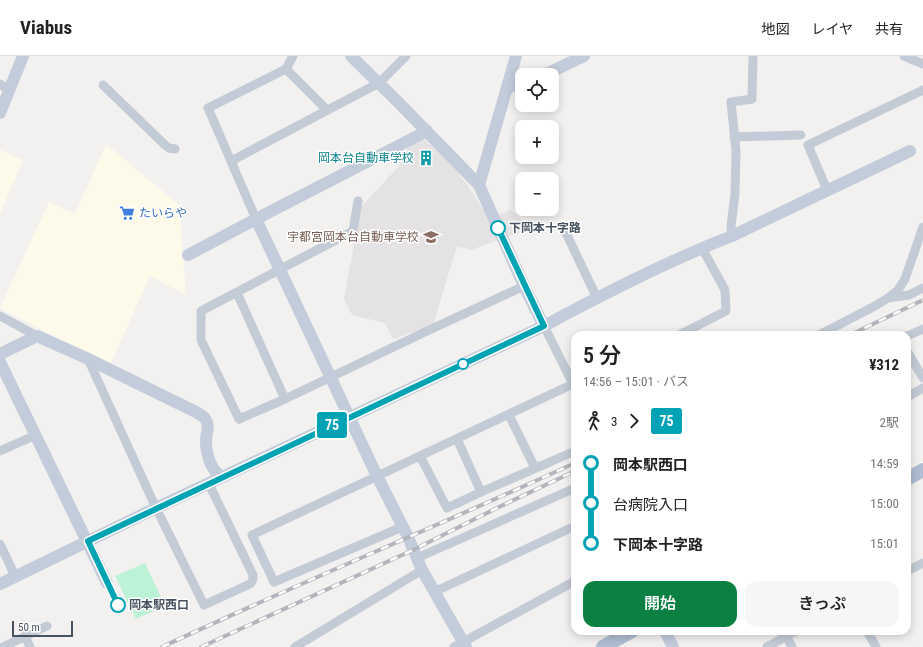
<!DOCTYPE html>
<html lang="ja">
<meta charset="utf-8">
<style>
body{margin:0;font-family:"Roboto Condensed","Noto Sans JP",sans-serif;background:#f6f6f6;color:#222;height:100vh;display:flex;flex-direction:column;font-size:15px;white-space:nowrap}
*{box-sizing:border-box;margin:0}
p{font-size:13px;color:#767676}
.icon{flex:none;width:22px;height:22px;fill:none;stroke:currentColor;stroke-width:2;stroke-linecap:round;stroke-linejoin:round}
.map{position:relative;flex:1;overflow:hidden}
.drawer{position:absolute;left:571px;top:275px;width:340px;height:304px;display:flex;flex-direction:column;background:#fff;border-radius:12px;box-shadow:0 2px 10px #0003}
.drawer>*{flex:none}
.badge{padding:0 8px;border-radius:3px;font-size:14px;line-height:26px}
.tools{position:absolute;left:515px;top:12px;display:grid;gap:8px}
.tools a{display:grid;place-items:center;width:44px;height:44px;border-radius:8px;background:#fff;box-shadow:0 2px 10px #0003;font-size:20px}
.scale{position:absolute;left:12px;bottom:10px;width:61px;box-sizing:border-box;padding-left:4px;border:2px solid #475260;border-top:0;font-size:11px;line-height:14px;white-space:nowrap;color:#475260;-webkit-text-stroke:3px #fff;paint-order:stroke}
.map>.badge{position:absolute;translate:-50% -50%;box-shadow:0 0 0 2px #fff}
.legs{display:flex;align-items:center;gap:6px;height:44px;padding:0 12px;font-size:13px}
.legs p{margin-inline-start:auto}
.headline{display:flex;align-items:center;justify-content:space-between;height:68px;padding:0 12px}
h1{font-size:22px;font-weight:600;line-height:30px}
.cta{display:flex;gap:8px;margin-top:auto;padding:8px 12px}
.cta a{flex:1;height:46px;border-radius:12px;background:#0b8043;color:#fff;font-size:16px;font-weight:600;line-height:46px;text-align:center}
.cta a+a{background:#f6f6f6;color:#222}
ul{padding:0 12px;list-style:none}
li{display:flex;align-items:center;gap:14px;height:40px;font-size:15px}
li i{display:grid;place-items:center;width:6px;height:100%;margin:0 5px;background:currentColor}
li i::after{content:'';width:10px;height:10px;margin:-5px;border:3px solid;border-radius:50%;background:#fff}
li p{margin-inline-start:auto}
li:first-child i{background:linear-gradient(#0000 50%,currentColor 0)}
li:last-child i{background:linear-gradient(currentColor 50%,#0000 0)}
header{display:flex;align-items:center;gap:24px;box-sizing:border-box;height:56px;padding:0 20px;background:#fff;border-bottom:1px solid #e0e0e0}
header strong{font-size:19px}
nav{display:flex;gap:22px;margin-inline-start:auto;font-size:14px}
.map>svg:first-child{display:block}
.commercial{fill:#fefaea}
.education{fill:#e4e2e2}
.green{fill:#bcf3d6}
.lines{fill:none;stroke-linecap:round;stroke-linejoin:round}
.street{stroke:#c3cbd6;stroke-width:9}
.secondary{stroke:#c2ccdb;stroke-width:12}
.primary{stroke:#aebdd1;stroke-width:14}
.rail-casing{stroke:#b2b5bb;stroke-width:4}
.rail{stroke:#fff;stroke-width:2.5;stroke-dasharray:8;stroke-linecap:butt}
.line-1-casing{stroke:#fff;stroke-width:9}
.line-1{stroke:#00a3b4;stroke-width:6}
.stop-1-dot{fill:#fff;stroke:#00a3b4;stroke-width:2}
.labels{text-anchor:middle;stroke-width:3;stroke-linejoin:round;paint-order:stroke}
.culture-label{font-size:12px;fill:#0d838f;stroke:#fff;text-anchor:end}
.shop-label{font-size:12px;fill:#366cbe;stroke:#fff;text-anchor:start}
.stop-label{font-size:12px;font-weight:bold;fill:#475260;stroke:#fff;text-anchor:start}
.education-label{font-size:12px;fill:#785e54;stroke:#fff;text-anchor:end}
</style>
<header>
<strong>Viabus</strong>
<nav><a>地図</a><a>レイヤ</a><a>共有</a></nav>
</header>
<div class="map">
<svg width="923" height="591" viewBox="0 0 923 591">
<rect width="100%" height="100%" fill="#f3f1f0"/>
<g class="commercial">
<polygon points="106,88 179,149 186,239 150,220 110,309 0,252 49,146 75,158"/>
<polygon points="0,94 23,104 0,158"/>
</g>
<polygon class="education" points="423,83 445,101 467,128 488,162 511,154 530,172 471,194 457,190 433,269 393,283 385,267 352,259 344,243 361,151 400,109 408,91"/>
<polygon class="green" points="145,507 165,550 136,563 115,520"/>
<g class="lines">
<g class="street">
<polyline points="904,0 923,8"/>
<polyline points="286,13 327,54"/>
<polyline points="0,28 9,34"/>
<polyline points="103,29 165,89 169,92 175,93"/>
<polyline points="734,81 801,79"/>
<polyline points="231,105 379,27 406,0"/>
<polyline points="827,134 808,89 923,34"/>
<polyline points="358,145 353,175 201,255 201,284 239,363 285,343 425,276 524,230"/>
<polyline points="256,163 208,52 286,13 293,0"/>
<polyline points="566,177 597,242"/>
<polyline points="732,180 731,170 735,138 736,95 731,46 752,43 753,0"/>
<polyline points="237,237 285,343"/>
<polyline points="888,242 909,239 923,232"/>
<polyline points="0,260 37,280"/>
<polyline points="544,270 575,332"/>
<polyline points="679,279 726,255 725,234 702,192"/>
<polyline points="819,279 875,250 888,242 898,234 905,223 923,171"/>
<polyline points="907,280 923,273"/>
<polyline points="907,295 923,322"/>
<path d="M88 303 156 452 204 549 250 528C253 525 253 523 253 519L209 428"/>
<polyline points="907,341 923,332"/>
<polyline points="509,359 535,412"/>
<polyline points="457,383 481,436"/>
<polyline points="0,395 36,379"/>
<polyline points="420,400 447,452 481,436 575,395"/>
<path d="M402 471 274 526 252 479C360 428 467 378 575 327"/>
<polyline points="0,488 15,520"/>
<polyline points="417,502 575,432"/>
<polyline points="907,515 923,507"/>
<polyline points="434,536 575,470"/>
<polyline points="787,575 786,580 792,591"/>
<polyline points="867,575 876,591"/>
<polyline points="25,580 30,591"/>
<polyline points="3,591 47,570"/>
<polyline points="295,591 422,514"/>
<polyline points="454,591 575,525"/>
<polyline points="767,591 796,575"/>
</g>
<g class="secondary">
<polyline points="351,0 398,46 479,129"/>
<polyline points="516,0 479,129 524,230 544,270"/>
<polyline points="544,19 584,0"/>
<polyline points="507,31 522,29"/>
<polyline points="0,57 23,0"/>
<polyline points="256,163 377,420 408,481 422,514 466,591"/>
<polyline points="188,199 256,163 427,75"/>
<path d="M0 298 37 280 84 301 196 356C199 358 204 360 206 364 210 370 206 378 206 385 206 398 211 416 223 421"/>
<polyline points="0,306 107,527"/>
<path d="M0 528 156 452 544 270C605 237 667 205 732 180L910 95"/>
<polyline points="665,575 673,591"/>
</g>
<g class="primary">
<polyline points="907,423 923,414"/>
<polyline points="603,591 632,575"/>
</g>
<g class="rail-casing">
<g id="rail">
<polyline points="850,279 923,244"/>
<path d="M162 591C299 527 438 470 575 407"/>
<polyline points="201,591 413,494 499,451 575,415"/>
</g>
</g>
<use href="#rail" class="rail"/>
</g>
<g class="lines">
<g class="line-1-casing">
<polyline id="line-1" points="118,549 88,485 544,270 498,172"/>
</g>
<use href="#line-1" class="line-1"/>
</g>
<defs>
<g id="building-bare" transform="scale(1.2)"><path d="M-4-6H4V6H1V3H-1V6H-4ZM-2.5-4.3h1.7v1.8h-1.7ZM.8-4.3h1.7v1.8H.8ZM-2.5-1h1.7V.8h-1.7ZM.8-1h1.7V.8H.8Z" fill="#0f9aa8" stroke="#fff" stroke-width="2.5" paint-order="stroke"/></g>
<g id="supermarket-bare" transform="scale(1.2)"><path d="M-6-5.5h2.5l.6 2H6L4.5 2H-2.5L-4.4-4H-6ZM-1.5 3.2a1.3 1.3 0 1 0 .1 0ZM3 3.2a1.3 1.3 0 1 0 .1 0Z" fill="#3f7fe0" stroke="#fff" stroke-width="2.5" paint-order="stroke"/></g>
<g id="school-bare" transform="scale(1.2)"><path d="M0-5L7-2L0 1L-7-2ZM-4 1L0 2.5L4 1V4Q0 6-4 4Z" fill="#8d6e63" stroke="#fff" stroke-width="2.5" paint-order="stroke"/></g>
</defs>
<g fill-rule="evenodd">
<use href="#building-bare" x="426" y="102"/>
<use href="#supermarket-bare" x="127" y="157"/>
<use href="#school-bare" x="431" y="181"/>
</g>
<g class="stop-1-dot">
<circle cx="498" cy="172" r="7"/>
<circle cx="463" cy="308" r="5"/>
<circle cx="118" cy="549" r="7"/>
</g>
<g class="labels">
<g class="culture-label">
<text x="414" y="106">岡本台自動車学校</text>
</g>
<g class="shop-label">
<text x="139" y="161">たいらや</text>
</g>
<g class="stop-label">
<text x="509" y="176">下岡本十字路</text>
<text x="129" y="553">岡本駅西口</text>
</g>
<g class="education-label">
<text x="419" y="185">宇都宮岡本台自動車学校</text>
</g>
</g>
</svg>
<div class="tools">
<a><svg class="icon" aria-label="locate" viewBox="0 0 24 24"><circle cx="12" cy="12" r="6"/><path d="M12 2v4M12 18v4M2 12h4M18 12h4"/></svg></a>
<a>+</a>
<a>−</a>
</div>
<div class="scale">50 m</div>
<b class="badge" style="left:332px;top:369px;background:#00a3b4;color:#fff">75</b>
<section class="drawer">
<div class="headline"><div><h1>5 分</h1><p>14:56 – 15:01 · バス</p></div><b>¥312</b></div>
<div class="legs"><svg class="icon" aria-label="walk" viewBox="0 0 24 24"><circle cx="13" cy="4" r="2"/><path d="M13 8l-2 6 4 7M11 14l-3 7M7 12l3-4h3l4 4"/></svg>3<svg class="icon" aria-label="forward" viewBox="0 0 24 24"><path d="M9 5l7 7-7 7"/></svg><b class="badge" style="background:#00a3b4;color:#fff">75</b><p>2駅</p></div>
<ul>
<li><i style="color:#00a3b4"></i><b>岡本駅西口</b><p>14:59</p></li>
<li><i style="color:#00a3b4"></i><span>台病院入口</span><p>15:00</p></li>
<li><i style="color:#00a3b4"></i><b>下岡本十字路</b><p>15:01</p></li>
</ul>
<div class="cta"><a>開始</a><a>きっぷ</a></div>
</section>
</div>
